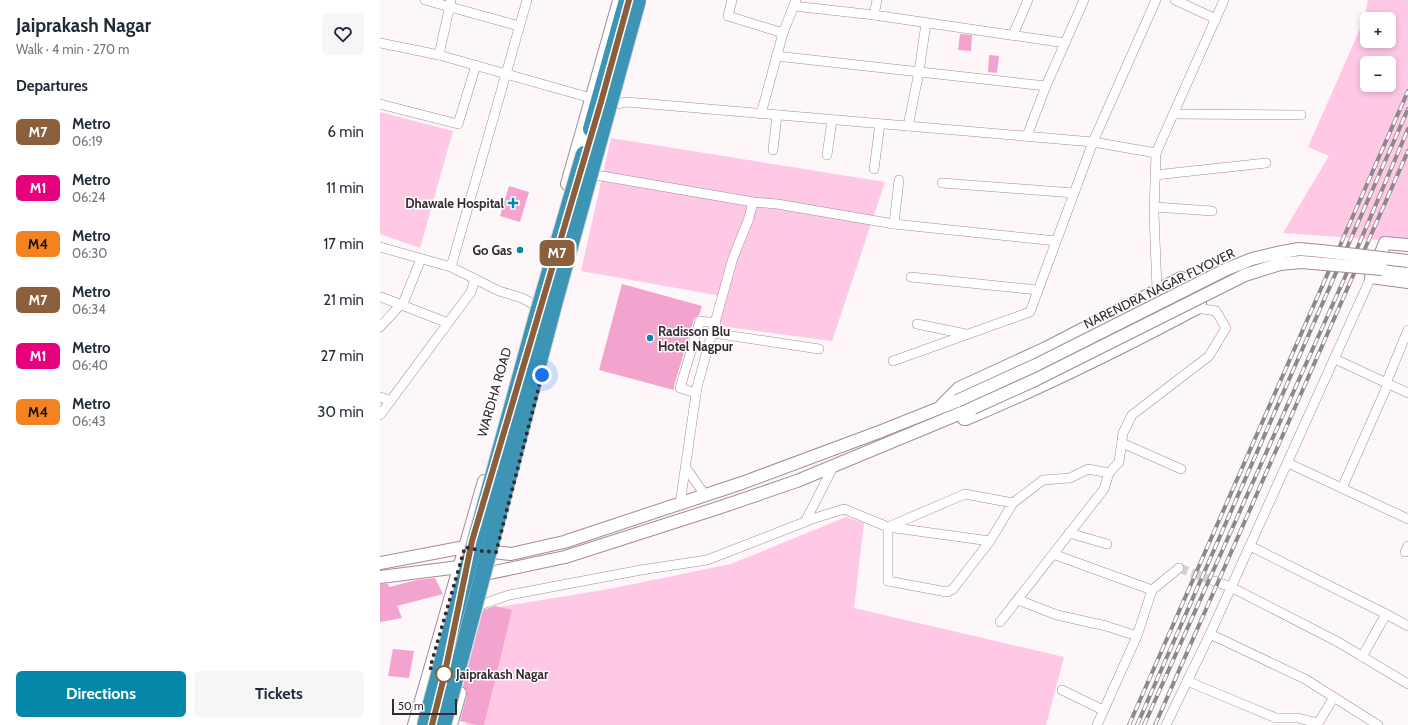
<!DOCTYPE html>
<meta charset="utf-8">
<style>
body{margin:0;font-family:Cabin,sans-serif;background:#f6f6f7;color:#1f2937;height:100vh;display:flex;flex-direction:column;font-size:15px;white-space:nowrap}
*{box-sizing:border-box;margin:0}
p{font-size:13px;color:#747a83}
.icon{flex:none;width:22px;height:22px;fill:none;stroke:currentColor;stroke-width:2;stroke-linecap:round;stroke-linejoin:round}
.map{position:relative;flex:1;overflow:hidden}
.side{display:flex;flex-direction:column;background:#fff;width:380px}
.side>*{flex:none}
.badge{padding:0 8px;border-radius:6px;font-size:14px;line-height:26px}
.fabs{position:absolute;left:980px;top:12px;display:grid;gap:8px}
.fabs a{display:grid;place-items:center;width:36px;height:36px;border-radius:6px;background:#fff;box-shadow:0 2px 6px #0003;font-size:20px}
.scale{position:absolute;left:12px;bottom:10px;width:65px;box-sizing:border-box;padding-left:4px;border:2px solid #362a30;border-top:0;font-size:11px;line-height:14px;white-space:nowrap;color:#362a30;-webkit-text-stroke:3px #fff;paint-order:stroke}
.you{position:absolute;width:20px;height:20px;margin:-10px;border:3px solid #fff;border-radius:50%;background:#1a73e8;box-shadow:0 0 0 6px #1a73e833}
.map>.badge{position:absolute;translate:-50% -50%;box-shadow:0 0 0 2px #fff}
h2{padding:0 16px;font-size:15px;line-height:36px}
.round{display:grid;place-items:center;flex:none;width:42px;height:42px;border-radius:6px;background:#f6f6f7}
.overview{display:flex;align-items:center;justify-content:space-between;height:68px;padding:0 16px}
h1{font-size:19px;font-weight:700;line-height:30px}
.action{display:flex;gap:8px;margin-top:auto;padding:8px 16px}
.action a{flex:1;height:46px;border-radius:6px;background:#0487a9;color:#fff;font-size:16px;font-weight:700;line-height:46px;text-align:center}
.action a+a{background:#f6f6f7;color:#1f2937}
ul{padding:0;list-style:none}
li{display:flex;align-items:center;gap:12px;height:56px;padding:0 16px}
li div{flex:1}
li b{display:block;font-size:15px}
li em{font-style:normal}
li .badge{min-width:44px;font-weight:700;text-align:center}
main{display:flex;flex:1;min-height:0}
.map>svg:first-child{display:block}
.green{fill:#ffc8e5;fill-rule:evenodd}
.building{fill:#f2a3ce}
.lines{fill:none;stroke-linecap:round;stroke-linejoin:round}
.street-tunnel{stroke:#d5ced2;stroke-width:9;stroke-dasharray:9 4.5;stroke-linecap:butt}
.street-casing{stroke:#a58a98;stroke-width:10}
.secondary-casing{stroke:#a58a98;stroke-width:14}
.highway-casing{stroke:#d7d4d6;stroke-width:18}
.street{stroke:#fff;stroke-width:9}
.secondary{stroke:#fff;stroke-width:12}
.highway{stroke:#3c95b4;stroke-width:16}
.rail-casing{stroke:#90878b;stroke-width:4}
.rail{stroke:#fff;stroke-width:2.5;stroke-dasharray:8;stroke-linecap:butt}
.secondary-bridge-casing{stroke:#a58a98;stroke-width:14;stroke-linecap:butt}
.highway-bridge-casing{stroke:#d7d4d6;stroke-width:18;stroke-linecap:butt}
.secondary-bridge{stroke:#fff;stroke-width:12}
.highway-bridge{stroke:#3c95b4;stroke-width:16}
.line-casing{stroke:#fff;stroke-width:9}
.line{stroke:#8b5e3c;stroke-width:6}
.walk{stroke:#362a30;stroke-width:4;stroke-dasharray:0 7.2}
.poi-dot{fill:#0487a9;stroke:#fff;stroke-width:1.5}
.stop-dot{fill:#fff;stroke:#8b5e3c;stroke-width:2}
.labels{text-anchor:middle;stroke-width:3;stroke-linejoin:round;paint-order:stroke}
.poi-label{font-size:13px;font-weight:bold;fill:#362a30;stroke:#fff;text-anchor:end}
.street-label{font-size:13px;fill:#362a30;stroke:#fff}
.stop-label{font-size:13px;font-weight:bold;fill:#362a30;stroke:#fff;text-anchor:start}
</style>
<main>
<section class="side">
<div class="overview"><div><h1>Jaiprakash Nagar</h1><p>Walk · 4 min · 270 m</p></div><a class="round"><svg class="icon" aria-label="heart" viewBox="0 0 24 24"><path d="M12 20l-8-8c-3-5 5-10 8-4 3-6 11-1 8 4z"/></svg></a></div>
<h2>Departures</h2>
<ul>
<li><span class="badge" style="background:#8b5e3c;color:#fff">M7</span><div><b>Metro</b><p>06:19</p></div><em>6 min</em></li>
<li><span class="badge" style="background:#e6007e;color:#fff">M1</span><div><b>Metro</b><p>06:24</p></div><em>11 min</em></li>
<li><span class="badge" style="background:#f58220;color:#111">M4</span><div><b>Metro</b><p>06:30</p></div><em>17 min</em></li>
<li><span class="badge" style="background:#8b5e3c;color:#fff">M7</span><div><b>Metro</b><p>06:34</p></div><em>21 min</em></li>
<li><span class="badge" style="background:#e6007e;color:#fff">M1</span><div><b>Metro</b><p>06:40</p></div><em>27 min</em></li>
<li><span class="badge" style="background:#f58220;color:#111">M4</span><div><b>Metro</b><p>06:43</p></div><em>30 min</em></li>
</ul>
<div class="action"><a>Directions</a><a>Tickets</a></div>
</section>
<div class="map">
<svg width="1028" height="725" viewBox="0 0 1028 725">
<rect width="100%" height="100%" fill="#fdf7fa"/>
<g class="green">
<path d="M988 0H1028V242L903 233 949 156 928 147 984 20ZM987 19H1009V41H987ZM987 63H1009V85H987Z"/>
<polygon points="0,112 73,131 40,248 0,234"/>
<polygon points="231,138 505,182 452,341 340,326 341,296 201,271"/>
<polygon points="466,517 484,523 474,608 684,657 666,725 86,725 119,607 229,589 351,564"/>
</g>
<g class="building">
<polygon points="580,34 592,35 591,51 578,50"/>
<polygon points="609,55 619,56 617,73 608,72"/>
<polygon points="129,186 149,192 140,222 120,216"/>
<polygon points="242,284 322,306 319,315 316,317 314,319 294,386 294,390 219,370"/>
<polygon points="55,578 63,594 17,606 22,618 0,622 0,584 8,584 9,587 37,580"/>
<polygon points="115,606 132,610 104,725 97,725 80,721 87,695 87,691 83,686 103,610"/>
<polygon points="13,649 34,651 29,678 8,676"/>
</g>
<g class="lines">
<polyline class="street-tunnel" points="799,568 834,581"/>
<g class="street-casing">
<g id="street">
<polyline points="45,0 139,26"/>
<polyline points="352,0 348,16 403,33 416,0"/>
<polyline points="497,0 494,15 685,43 666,86 647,136"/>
<polyline points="795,0 836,19"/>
<polyline points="414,6 494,15"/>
<polyline points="633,35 648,0"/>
<polyline points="0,43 59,55 211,98"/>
<polyline points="685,43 704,0"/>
<polyline points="59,55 71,0"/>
<polyline points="396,56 666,86"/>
<polyline points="0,104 78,124 96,65"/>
<polyline points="236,104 247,102 713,142 776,0"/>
<polyline points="381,114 403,33"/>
<polyline points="793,114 921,115"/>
<polyline points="528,126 539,72 546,23"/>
<polyline points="393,150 397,115"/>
<polyline points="776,153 774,214 777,289"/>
<polyline points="447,155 452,120"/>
<polyline points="494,169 500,124"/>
<polyline points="216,175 373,202 397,204 514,224"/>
<polyline points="775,175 886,163"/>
<polyline points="519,180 514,224 676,241"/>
<polyline points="562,183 694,193"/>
<polyline points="775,207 832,211"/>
<polyline points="0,247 71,267 95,279"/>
<polyline points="71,267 147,0"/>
<polyline points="531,277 658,290"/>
<polyline points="991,277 830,634 925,679 998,725"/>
<polyline points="1,297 68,323"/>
<polyline points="537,324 586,334"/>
<polyline points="0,327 24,301 41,259"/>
<polyline points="333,333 439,349"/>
<polyline points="955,359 1028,393"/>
<polyline points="513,361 650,312 713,142 776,153 844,0"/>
<polyline points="1006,383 1028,330"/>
<polyline points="316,393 300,388 320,321 336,323"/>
<polyline points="0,397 11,401"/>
<polyline points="0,415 91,292 95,279 119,291 142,298 153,304"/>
<polyline points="742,443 801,469"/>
<polyline points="908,463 1028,519"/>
<polyline points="306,468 325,495"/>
<polyline points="962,488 1008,384"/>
<polyline points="633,503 663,480 690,478 708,469 729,473 739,462 743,433 752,415 829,356 846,328 836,311 817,308"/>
<polyline points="300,504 317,387 353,258 369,218 373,202"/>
<polyline points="425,522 453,467"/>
<polyline points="689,533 727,544"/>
<polyline points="870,546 1006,614 982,657"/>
<polyline points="1025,552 1028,546"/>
<polyline points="834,581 851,587 958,642 1028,684"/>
<polyline points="772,590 799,568"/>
<polyline points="638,600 677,615 726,626 757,636 772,590 673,554"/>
<polyline points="103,604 129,595 261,570 327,560 435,518 464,509 508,527 585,494 633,503 610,541 573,589 567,592 508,581 508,527 610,541"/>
<polyline points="1006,614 1028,626"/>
<polyline points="620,622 724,489 729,473"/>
<polyline points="807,681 896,718 918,718 938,723"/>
<polyline points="682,690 723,710"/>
<polyline points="717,725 757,636"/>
<polyline points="786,725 830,634"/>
<polyline points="937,725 954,697"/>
</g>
</g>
<g class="secondary-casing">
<g id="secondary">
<polyline points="187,184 239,1"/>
<polyline points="1028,245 1005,243 991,277 1028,282"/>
<polyline points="1002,269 1028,272"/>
<path d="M562 405 579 388 666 348 801 278 805 279 820 303 817 308C742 348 665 386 586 419H584"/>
<polyline points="0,563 85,547 103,551 131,554 184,542 362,483 499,432 577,401"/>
<polyline points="0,577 79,567 110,573 185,557 341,507 417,481 593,408"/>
<polyline points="34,725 104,481"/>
<polyline points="71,725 80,693"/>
</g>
</g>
<g class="highway-casing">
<polyline id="highway" points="211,129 247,0"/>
</g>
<use href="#street" class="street"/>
<use href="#secondary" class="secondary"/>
<use href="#highway" class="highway"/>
<g class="rail-casing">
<g id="rail">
<polyline points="52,725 63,677 92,541 221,102 249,0"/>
<polyline points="59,725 72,680 94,559"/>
<polyline points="749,725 1028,91"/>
<polyline points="757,725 1028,109"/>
<polyline points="764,725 965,277 1028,129"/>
<polyline points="775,725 1028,151"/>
</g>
</g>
<use href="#rail" class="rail"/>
<g class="secondary-bridge-casing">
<g id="secondary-bridge">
<polyline points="577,401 656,365 847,269 872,259 897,253 919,249 941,251 1028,261"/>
<polyline points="593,408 655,380 865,275 900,264 921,262 1002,269"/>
</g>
</g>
<g class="highway-bridge-casing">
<g id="highway-bridge">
<polyline points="45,725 156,319 204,154"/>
<polyline points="63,725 175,301 258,0"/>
</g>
</g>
<use href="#secondary-bridge" class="secondary-bridge"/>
<use href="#highway-bridge" class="highway-bridge"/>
</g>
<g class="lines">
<g class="line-casing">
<polyline id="line" points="52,725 64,677 92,541 221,102 249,0"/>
</g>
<use href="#line" class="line"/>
<polyline class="walk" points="64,674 50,668 85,547 102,551 116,552 162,375"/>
</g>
<g class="poi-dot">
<path d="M131 197h4v4h4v4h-4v4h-4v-4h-4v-4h4z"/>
<circle cx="140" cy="250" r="4"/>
<circle cx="270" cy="338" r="4"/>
</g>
<circle class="stop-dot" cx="64" cy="674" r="8"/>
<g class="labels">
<g class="poi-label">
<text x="124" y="208">Dhawale Hospital</text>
<text x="132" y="255">Go Gas</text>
<text x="278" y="336" text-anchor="start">Radisson Blu<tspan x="278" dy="15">Hotel Nagpur</tspan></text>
</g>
<g class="street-label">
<text transform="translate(779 288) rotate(-26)" y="5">NARENDRA NAGAR FLYOVER</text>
<text transform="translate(114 392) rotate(-74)" y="5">WARDHA ROAD</text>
</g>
<g class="stop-label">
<text x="76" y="679">Jaiprakash Nagar</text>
</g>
</g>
</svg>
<div class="fabs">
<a>+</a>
<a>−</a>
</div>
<div class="scale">50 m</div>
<div class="you" style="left:162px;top:375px"></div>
<b class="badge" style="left:177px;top:253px;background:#8b5e3c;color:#fff">M7</b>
</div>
</main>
